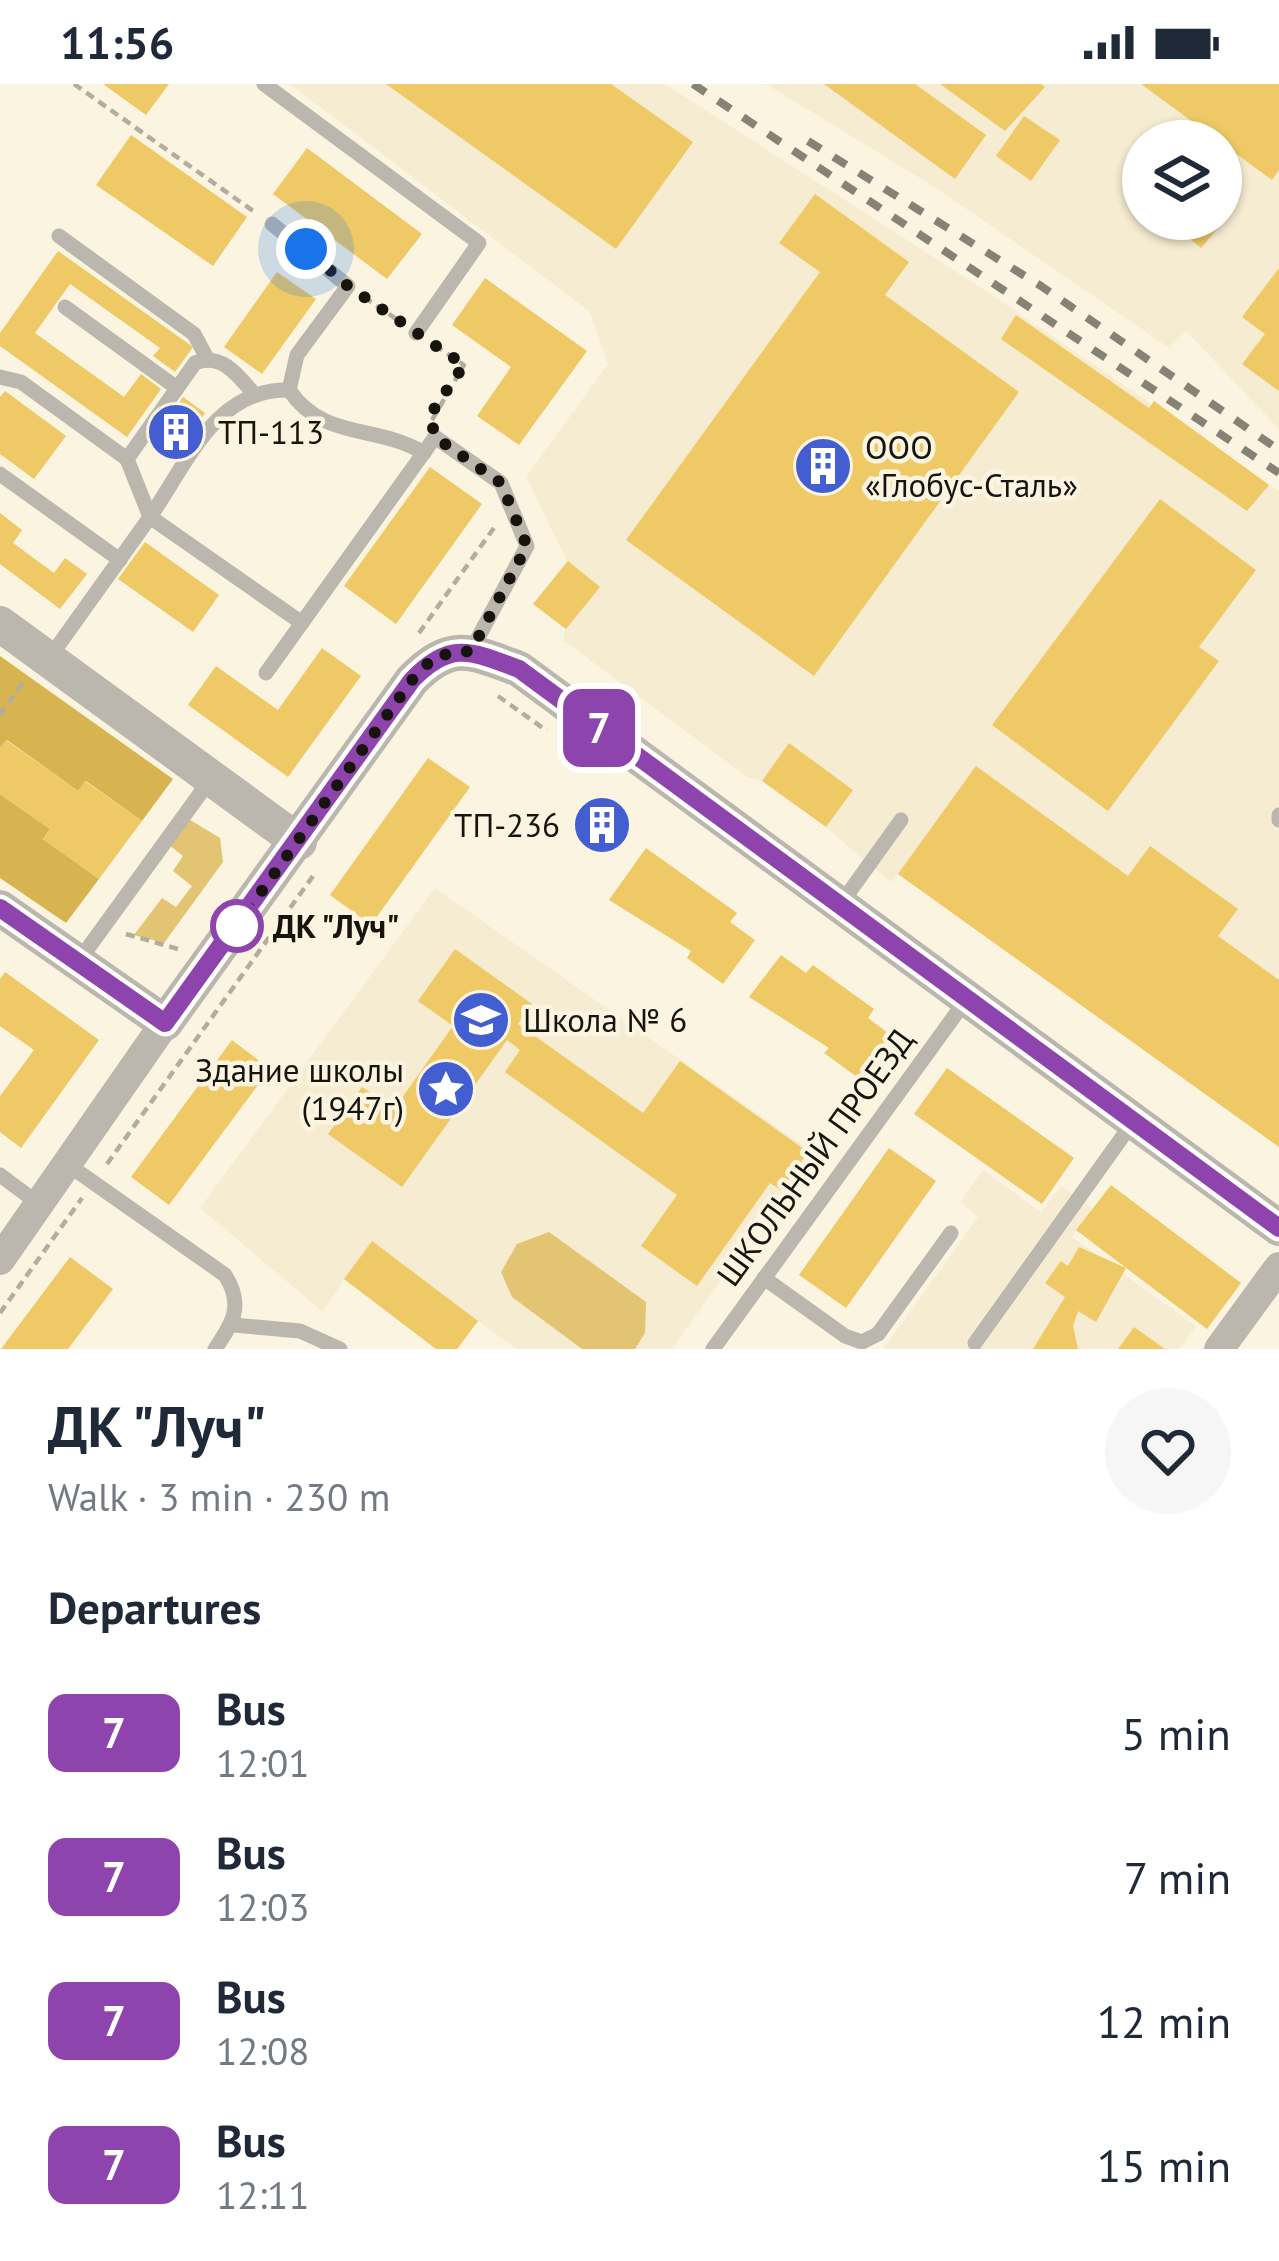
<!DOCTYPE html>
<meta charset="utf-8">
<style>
body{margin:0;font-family:"PT Sans",sans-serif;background:#f6f6f7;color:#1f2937;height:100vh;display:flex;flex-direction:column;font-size:45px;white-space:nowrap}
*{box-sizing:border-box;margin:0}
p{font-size:39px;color:#747a83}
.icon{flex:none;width:66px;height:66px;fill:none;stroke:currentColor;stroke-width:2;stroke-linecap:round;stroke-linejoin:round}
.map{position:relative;height:1265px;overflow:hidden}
.sheet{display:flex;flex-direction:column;background:#fff;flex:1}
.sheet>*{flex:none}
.badge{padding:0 24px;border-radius:18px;font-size:42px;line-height:78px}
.fabs{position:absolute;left:1122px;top:36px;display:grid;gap:24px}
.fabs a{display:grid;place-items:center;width:120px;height:120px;border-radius:50%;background:#fff;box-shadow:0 3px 9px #0004;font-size:60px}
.you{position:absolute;width:60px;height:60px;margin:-30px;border:9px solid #fff;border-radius:50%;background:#1a73e8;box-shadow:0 0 0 18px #1a73e833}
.map>.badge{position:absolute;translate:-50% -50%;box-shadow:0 0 0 6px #fff}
h2{padding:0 48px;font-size:45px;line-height:108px}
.round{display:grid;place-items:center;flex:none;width:126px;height:126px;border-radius:63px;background:#f6f6f7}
.headline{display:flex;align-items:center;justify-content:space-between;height:204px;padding:0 48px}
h1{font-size:57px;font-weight:700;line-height:90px}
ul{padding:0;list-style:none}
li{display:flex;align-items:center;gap:36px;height:144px;padding:0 48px}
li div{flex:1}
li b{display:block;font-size:45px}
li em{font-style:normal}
li .badge{min-width:132px;font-weight:700;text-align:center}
.status{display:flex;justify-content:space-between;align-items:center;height:84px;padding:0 60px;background:#fff;direction:ltr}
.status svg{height:33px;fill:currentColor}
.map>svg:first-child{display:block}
.built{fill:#f6ecd1;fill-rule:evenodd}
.green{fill:#e3c473}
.forest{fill:#d8b450}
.building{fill:#eec966}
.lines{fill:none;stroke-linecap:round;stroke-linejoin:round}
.path{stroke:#b3ad9f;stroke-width:4.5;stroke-dasharray:9 6;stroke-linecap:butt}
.service{stroke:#bbb7af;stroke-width:15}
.minor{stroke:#bbb7af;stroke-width:30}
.tertiary{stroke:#bbb7af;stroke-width:36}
.rail{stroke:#878276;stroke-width:8;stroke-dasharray:15 15;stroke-linecap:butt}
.line-casing{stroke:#fff;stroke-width:27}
.line{stroke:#8e44ad;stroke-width:18}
.walk{stroke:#17140e;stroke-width:12;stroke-dasharray:0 21.6}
.stop-dot{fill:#fff;stroke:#8e44ad;stroke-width:6}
.labels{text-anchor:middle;stroke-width:9;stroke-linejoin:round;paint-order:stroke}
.poi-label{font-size:33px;fill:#17140e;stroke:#fbf4e1;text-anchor:start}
.stop-label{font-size:33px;font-weight:bold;fill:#17140e;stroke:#fbf4e1;text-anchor:start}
.street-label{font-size:33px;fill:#17140e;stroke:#fbf4e1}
</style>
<div class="status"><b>11:56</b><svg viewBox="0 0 49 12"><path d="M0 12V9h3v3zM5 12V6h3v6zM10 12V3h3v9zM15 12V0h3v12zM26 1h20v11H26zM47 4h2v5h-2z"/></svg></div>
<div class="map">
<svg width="1279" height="1265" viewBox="0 0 1279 1265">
<rect width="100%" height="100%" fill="#fbf4e1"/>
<g class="built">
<polygon points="290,0 665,0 986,207 1279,407 1279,1063 898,790 891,798 869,780 826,743 852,705 790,660 762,697 747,693 563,556 565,545 533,520 567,477 526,393 608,280 590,228"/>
<path d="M766 0H1279V345L1186 247 1169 264 933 102ZM1143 57H1221V135H1143Z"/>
<polygon points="435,804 812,1068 672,1265 517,1265 478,1237 457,1265 436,1265 344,1195 323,1228 200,1124"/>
<polygon points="983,1086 1041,1128 1061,1102 1092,1124 1072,1153 1196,1242 1179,1265 1165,1265 1134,1243 1118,1265 883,1265 978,1133 960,1118"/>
</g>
<g class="green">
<polygon points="182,731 220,754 223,778 164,859 134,851 162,814 176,823 192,802 173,787 183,772 164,757"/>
<polygon points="549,1148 646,1218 645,1249 635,1265 582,1265 512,1213 501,1188 517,1160"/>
</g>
<g class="forest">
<polygon points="0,572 173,695 142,737 86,697 78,707 7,656 0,664"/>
<polygon points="0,710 50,745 43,755 99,795 66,839 0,794"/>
</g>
<g class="building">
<polygon points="103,0 169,0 146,31"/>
<polygon points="386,0 611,0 693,58 616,165"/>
<polygon points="824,0 915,0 986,51 955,95"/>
<polygon points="940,0 1041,0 1045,3 1005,47"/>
<polygon points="1141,0 1279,0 1279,86 1272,96"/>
<polygon points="1024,32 1060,56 1031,97 996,72"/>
<polygon points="131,51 247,133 213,182 96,101"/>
<polygon points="307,64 422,150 387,195 273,110"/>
<polygon points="815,110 909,178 885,211 1019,308 814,592 626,456 820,188 779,159"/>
<polygon points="1166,135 1209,135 1219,143 1201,164"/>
<polygon points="58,167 193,263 175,288 153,272 160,264 70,200 35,249 124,313 141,290 161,305 127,353 0,262 0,249"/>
<polygon points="1279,184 1279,307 1242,280 1265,250 1242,233"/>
<polygon points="277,188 316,215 262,290 224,263"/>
<polygon points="485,194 587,267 519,361 477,332 511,283 452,241"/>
<polygon points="1016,231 1149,324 1154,317 1269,401 1247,427 1001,255"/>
<polygon points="5,307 66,352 34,395 0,370 0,313"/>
<polygon points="183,313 205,329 180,366 158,350"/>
<polygon points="430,383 482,420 396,540 344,502"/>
<polygon points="1160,415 1256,486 1199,563 1219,577 1108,727 992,641"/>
<polygon points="0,429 22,446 13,459 54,489 65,474 87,490 60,525 0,480"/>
<polygon points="145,458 219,511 193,548 118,495"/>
<polygon points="568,477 600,503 566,545 533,520"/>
<polygon points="322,564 361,592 288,693 188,621 216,582 278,626"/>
<polygon points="6,656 78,707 85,697 142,737 99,795 43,755 50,745 0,710 0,664"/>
<polygon points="789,659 853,706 826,743 762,697"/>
<polygon points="428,674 470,703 371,841 330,811"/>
<polygon points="976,682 1128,792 1150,762 1238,825 1218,852 1279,896 1279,1063 898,790"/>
<polygon points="596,722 622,742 609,760 582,740"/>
<polygon points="646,764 737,829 730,838 755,856 723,900 687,874 691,867 609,816"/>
<polygon points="455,865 532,920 518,940 643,1029 680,977 808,1068 781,1106 770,1099 697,1202 641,1162 677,1111 505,988 520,966 507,956 402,1103 328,1050 362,1003 394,1025 453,942 418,917"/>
<polygon points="781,871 806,889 813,881 874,925 868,934 892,952 861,996 824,969 829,964 749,913"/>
<polygon points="5,888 99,956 21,1064 0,1048 0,1012 34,966 0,942 0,895"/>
<polygon points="232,956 270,985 169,1121 131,1093"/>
<polygon points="947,984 1074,1074 1042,1120 914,1030"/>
<polygon points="889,1064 936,1097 846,1224 799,1191"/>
<polygon points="1111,1101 1241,1199 1207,1245 1076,1146"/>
<polygon points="372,1157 478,1237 457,1265 436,1265 344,1195"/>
<polygon points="1079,1163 1126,1184 1096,1238 1078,1227 1073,1242 1078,1265 1033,1265 1065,1213 1045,1199 1061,1177 1068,1182"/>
<polygon points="70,1173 113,1205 68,1265 1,1265"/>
<polygon points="1134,1243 1165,1265 1118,1265"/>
</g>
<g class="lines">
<g class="path">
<polyline points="74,0 256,129"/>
<polyline points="364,213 399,237"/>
<polyline points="432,336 464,281 433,260"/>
<polyline points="419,549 496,441"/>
<polyline points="498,612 547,647"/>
<polyline points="0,631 24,597"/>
<polyline points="126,850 178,865"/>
<polyline points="107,1080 313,792"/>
<polyline points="0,1229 82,1114"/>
</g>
<g class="service">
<polyline points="264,0 479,159 416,249"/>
<path d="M272 140 348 202 297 271 289 306C324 357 377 340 424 369"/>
<polyline points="59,152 194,250 207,274"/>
<polyline points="65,223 177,304"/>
<path d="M0 293 21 298 127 375 195 279C221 268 238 291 254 310"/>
<path d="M289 306C216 304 187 379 150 433L302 539"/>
<polyline points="0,390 120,476"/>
<polyline points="50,573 150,433 127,375"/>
<polyline points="266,589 435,353 501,399 527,462 471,567"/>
<polyline points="1279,731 1279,736"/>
<polyline points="840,821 901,736"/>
<polyline points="78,878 210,696"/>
<path d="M67 1080 225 1191C244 1221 233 1239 215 1265"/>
<polyline points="0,1091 39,1120"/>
<polyline points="764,1194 845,1252 862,1258 878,1250 951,1149"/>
<polyline points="233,1241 300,1247 340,1265"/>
<polyline points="975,1259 1133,1038"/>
<polyline points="713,1265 966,916"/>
</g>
<g class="minor">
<polyline points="0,1176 165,939"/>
<polyline points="1219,1265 1279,1183"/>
</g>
<g class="tertiary">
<polyline points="0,540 299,758"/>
<path d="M0 824 165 939 412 596C451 556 471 567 519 585L1279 1144"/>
</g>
<g class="rail">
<polyline points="693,0 1279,389"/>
<polyline points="808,57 1041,202 1279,366"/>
</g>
</g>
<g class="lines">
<g class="line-casing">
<path id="line" d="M0 824 165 939 412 596C451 556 471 567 519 585L1279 1144"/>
</g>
<use href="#line" class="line"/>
<polyline class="walk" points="237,842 412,596 435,572 471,567 527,462 501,399 435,353 430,331 464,281 348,202 306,165"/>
</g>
<defs>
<g id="building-disc" transform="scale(3)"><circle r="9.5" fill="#425ed1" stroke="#fbf4e1"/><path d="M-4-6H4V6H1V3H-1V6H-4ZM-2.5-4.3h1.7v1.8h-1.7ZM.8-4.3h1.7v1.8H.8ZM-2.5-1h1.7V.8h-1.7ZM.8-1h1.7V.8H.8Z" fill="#fff"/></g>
<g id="school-disc" transform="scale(3)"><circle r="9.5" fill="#425ed1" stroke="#fbf4e1"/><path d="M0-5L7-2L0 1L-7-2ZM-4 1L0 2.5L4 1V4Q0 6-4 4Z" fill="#fff"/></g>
<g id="sight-disc" transform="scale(3)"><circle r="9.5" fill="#425ed1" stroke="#fbf4e1"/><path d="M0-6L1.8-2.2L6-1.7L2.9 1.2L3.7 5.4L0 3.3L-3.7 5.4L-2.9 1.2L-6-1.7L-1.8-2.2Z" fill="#fff"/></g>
</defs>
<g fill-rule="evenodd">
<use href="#building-disc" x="176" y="348"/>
<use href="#building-disc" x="823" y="382"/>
<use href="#building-disc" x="602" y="741"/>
<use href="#school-disc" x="481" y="936"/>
<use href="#sight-disc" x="446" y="1005"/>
</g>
<circle class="stop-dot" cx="237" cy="842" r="24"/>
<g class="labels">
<g class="poi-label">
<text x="218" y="360">ТП-113</text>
<text x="865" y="375">ООО<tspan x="865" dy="38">«Глобус-Сталь»</tspan></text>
<text x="560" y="753" text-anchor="end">ТП-236</text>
<text x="523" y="948">Школа № 6</text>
<text x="404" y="998" text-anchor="end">Здание школы<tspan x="404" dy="38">(1947г)</tspan></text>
</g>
<g class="stop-label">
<text x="273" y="854">ДК "Луч"</text>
</g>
<g class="street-label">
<text transform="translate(815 1073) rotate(-54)" y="12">ШКОЛЬНЫЙ ПРОЕЗД</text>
</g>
</g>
</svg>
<div class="fabs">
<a><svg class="icon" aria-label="layers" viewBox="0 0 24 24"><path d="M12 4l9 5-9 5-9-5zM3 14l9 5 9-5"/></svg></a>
</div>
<div class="you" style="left:306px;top:165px"></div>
<b class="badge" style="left:599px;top:644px;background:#8e44ad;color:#fff">7</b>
</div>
<section class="sheet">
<div class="headline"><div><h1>ДК &quot;Луч&quot;</h1><p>Walk · 3 min · 230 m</p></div><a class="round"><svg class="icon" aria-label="heart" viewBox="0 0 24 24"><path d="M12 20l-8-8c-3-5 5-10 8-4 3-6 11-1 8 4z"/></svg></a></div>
<h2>Departures</h2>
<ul>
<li><span class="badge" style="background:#8e44ad;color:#fff">7</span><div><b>Bus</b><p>12:01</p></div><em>5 min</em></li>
<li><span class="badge" style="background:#8e44ad;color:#fff">7</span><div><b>Bus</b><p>12:03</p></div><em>7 min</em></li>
<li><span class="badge" style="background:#8e44ad;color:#fff">7</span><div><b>Bus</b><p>12:08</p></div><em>12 min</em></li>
<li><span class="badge" style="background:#8e44ad;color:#fff">7</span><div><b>Bus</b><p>12:11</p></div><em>15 min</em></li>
</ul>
</section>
